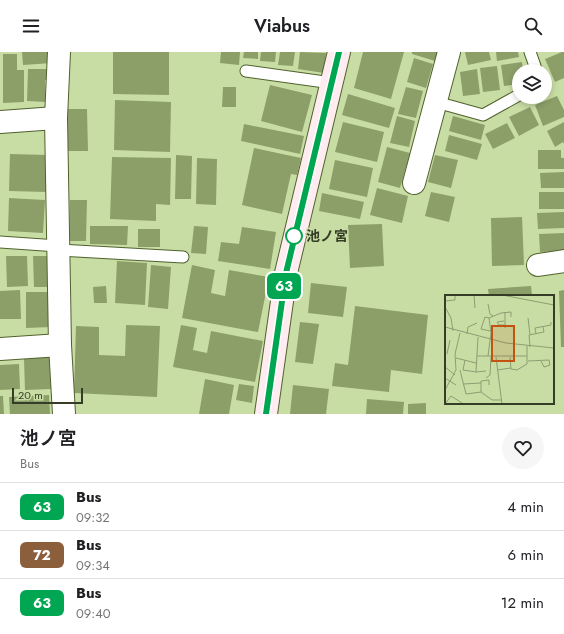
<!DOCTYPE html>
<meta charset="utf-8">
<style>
body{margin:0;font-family:Jost,"Noto Sans JP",sans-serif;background:#f6f6f6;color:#202124;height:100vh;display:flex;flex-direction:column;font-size:15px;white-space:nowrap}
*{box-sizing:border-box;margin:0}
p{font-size:13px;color:#757577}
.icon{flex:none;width:22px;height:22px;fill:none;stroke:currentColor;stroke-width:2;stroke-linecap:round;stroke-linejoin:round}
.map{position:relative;height:362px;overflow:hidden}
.drawer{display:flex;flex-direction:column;background:#fff;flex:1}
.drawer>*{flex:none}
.badge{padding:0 8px;border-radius:6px;font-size:14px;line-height:26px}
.tools{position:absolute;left:512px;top:12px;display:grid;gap:8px}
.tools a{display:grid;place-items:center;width:40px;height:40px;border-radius:50%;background:#fff;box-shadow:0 2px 6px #0003;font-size:20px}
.scale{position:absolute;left:12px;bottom:10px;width:71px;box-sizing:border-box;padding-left:4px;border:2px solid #353d26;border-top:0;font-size:11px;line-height:14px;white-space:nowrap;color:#353d26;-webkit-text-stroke:3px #c8dda4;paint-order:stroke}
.map>.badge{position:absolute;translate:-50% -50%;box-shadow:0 0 0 2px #fff}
.round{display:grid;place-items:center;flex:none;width:42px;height:42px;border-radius:21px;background:#f6f6f6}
.summary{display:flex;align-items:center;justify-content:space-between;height:68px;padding:0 20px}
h1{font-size:19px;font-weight:600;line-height:30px}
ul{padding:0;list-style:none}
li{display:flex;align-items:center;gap:12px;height:48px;padding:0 20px;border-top:1px solid #e0e0e0}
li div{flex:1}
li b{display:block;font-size:15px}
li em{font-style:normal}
li .badge{min-width:44px;font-weight:700;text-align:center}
header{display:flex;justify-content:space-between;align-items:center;height:52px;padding:0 20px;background:#fff;font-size:18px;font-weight:600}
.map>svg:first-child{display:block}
.building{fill:#8c9f69}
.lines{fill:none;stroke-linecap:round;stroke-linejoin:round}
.lane-casing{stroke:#50612d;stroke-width:13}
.street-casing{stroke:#50612d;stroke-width:24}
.secondary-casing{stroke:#50612d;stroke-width:24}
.lane{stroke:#fff;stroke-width:11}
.street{stroke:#fff;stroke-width:22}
.secondary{stroke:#feecf0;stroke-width:22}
.line-casing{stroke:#fff;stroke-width:9}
.line{stroke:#00a651;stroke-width:6}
.stop-dot{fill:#fff;stroke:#00a651;stroke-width:2}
.labels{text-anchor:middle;stroke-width:3;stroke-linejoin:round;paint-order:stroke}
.stop-label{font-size:14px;font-weight:bold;fill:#353d26;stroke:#c8dda4;text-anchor:start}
.inset-road{fill:none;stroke:#8d9d72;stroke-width:1}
.view{fill:#c45311;fill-opacity:0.15;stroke:#c45311;stroke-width:2}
.inset-edge{fill:none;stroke:#353d26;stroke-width:2}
</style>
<header><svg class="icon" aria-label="menu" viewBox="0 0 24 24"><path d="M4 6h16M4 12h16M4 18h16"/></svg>Viabus<svg class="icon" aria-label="search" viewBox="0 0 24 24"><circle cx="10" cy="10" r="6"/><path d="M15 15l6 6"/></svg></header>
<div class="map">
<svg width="564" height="362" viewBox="0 0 564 362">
<rect width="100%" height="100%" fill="#c8dda4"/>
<g class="building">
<polygon points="22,0 52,0 52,11 23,13"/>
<polygon points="113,0 169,0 169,43 113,42"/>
<polygon points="221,0 240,0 239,13 220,11"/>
<polygon points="244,0 258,0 258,7 243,6"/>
<polygon points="261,0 276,0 275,10 260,9"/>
<polygon points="280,0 295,0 293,14 278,13"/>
<polygon points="300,0 326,1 324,21 298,17"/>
<polygon points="363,0 404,0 391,47 354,36"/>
<polygon points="412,0 438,0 435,9 412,2"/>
<polygon points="465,0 489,0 491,8 468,13"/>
<polygon points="496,0 518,0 519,5 497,9"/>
<polygon points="562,0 564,0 564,26 555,30 545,7"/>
<polygon points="3,2 17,2 17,18 24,18 24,50 3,51"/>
<polygon points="414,6 433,12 426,36 407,30"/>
<polygon points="522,10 523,19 519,19 519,32 504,34 501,13"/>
<polygon points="497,14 500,38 483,40 480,16"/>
<polygon points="28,17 52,17 52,28 45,28 45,50 27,49"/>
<polygon points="477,17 480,42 463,44 460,20"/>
<polygon points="270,33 312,43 302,80 261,69"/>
<polygon points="223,35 236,35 236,55 222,55"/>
<polygon points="406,35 423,39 416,66 398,62"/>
<polygon points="348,42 395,56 389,76 342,63"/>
<polygon points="557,44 564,58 564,65 543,74 535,53"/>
<polygon points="115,48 171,50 170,100 114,98"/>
<polygon points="530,55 539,73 519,84 509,65"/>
<polygon points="66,57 87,57 88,99 67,99"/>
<polygon points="397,64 415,69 409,95 390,91"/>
<polygon points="453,64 485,73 481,88 449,79"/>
<polygon points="343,70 384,80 377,110 335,100"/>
<polygon points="564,70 564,92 563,90 555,95 547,79"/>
<polygon points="507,71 515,86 493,97 485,82"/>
<polygon points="244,72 304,84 300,102 241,89"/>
<polygon points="449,83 482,92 477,108 445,99"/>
<polygon points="387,95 410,101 400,136 378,130"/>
<polygon points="254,96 301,106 297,123 291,122 282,162 242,153"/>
<polygon points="538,98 561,98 561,106 564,106 564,117 538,117"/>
<polygon points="10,102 48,103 47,140 9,139"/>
<polygon points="176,103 192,104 191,147 175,147"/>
<polygon points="435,103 458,108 451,136 428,130"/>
<polygon points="112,105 171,106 170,153 156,152 156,169 110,167"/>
<polygon points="197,106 217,107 216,153 196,152"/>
<polygon points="335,108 373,116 367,145 329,137"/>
<polygon points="564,120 564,136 541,136 540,121"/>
<polygon points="377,136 408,144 402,171 370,163"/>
<polygon points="431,140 455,145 449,170 425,164"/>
<rect x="539" y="140" width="25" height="17"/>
<polygon points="322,141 364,150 360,167 319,159"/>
<polygon points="9,146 45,148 43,181 8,179"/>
<polygon points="70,148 87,148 86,189 70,189"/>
<polygon points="564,160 564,176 538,177 537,161"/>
<polygon points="522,165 524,213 492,214 491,166"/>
<polygon points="382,172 384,214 350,216 348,173"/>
<polygon points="90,174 128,174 127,193 90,192"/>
<polygon points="194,174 208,175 206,202 191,201"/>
<polygon points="242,175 276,180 270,217 218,209 221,190 239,192"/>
<rect x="138" y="177" width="22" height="18"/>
<polygon points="564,181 564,199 540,200 539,182"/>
<polygon points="6,204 27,204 28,234 7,235"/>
<polygon points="33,204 53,204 54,235 34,235"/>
<polygon points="117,209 147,211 145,253 115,251"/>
<polygon points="151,213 171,215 168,257 148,255"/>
<polygon points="192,213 215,218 211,241 225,244 229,218 269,225 258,280 182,266"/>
<polygon points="311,231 347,235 343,265 308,261"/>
<polygon points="106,234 107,251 94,251 93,235"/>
<polygon points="531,234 532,244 489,244 488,237"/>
<polygon points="20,238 21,267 0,267 0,239"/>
<polygon points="564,238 564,295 561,295 559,239"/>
<polygon points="26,240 50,240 51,275 26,276"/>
<polygon points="355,254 428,263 422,322 391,318 389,340 332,334 335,311 348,313"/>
<polygon points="300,270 319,272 313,312 295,310"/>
<polygon points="126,273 160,274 157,345 74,341 76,274 99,275 99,303 125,304"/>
<polygon points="181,273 197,276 193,298 207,301 211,279 263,289 255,330 173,315"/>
<polygon points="49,305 51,337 25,338 24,307"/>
<polygon points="19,312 20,337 0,338 0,313"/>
<polygon points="205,327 234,333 229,362 199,362"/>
<polygon points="239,332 254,334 252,351 236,348"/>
<polygon points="293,333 329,337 326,362 290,362"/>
<polygon points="49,343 50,362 10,362 9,345"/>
<polygon points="0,344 3,344 4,362 0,362"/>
<polygon points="367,347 404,350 403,362 366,362"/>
<polygon points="426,351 426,362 408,362 408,352"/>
</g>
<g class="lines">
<g class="lane-casing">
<g id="lane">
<polyline points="530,0 535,14 534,19"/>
<polyline points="246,19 332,31"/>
<polyline points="436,50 483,63 519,43"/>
<polyline points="0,190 58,194"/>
<polyline points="59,198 183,205"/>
</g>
</g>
<g class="street-casing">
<g id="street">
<polyline points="59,0 56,66 60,293 64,362"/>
<polyline points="0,70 56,66"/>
<polyline points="414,131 449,0"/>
<polyline points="538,213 564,209"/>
<polyline points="0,297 60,293"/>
</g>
</g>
<g class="secondary-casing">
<polyline id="secondary" points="266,362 286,221 339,0"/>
</g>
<use href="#lane" class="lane"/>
<use href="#street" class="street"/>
<use href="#secondary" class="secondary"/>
</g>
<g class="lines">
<g class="line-casing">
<polyline id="line" points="266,362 286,221 339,0"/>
</g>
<use href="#line" class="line"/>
</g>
<circle class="stop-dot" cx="294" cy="184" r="8"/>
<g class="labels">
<g class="stop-label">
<text x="306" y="189">池ノ宮</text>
</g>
</g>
<g transform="translate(445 243)">
<rect width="109" height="109" fill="#c8dda4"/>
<path class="inset-road" d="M29 0 30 13M57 0 109 10M0 6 10 5V0M43 9 45 19 48 21M0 12 6 23 8 36M60 17V33M44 23 56 18 66 17V22M83 23 85 40M59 26 52 27 54 30H60M0 32 61 48 109 53M22 39 23 32 32 28M91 39 90 33 106 30V27M33 42 31 77 41 76M85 52 84 40 99 37 98 32M2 59 5 45M32 61H82M43 61 46 38 44 23 40 22 36 34 45 36M51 62 57 109M65 62 66 74 72 75 82 69V51M11 63 31 68M20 65 18 75 31 77M83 66 104 65 105 70 99 72 96 66M0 72 10 80M15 75 21 99 36 97 47 105H56M52 75 66 73M0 83 11 90M41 83 45 80 46 62M18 89 36 88M0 95 11 75 10 59 15 38M36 97V86L44 85V90M0 109 6 101 17 108"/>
<path class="view" d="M47 31H69V66H47Z"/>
<rect width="109" height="109" class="inset-edge"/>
</g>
</svg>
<div class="tools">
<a><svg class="icon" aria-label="layers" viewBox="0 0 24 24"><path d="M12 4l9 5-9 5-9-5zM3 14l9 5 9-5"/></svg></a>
</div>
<div class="scale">20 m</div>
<b class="badge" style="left:284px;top:234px;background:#00a651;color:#fff">63</b>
</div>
<section class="drawer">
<div class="summary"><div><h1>池ノ宮</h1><p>Bus</p></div><a class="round"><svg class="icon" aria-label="heart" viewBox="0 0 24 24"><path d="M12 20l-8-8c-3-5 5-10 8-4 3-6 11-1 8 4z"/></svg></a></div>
<ul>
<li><span class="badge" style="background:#00a651;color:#fff">63</span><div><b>Bus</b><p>09:32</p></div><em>4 min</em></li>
<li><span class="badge" style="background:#8b5e3c;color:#fff">72</span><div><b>Bus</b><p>09:34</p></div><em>6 min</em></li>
<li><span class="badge" style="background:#00a651;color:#fff">63</span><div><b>Bus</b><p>09:40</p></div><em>12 min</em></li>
</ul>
</section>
